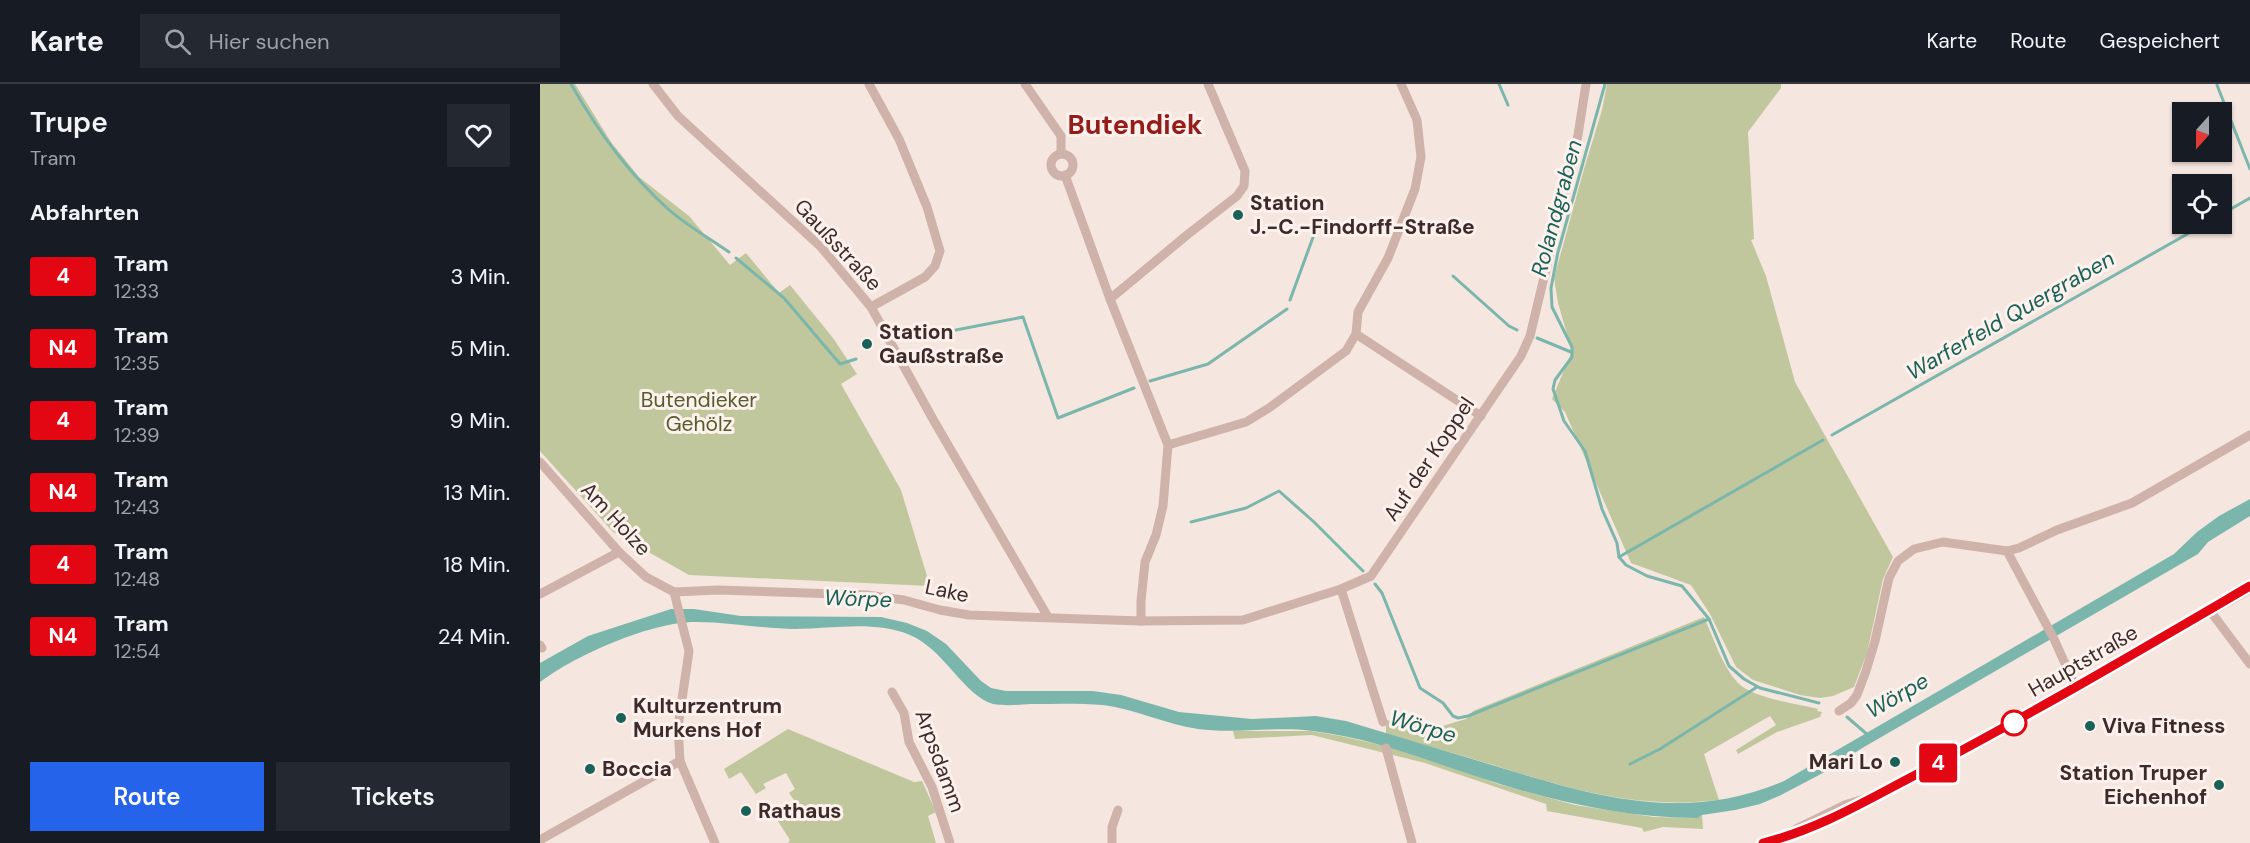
<!DOCTYPE html>
<html lang="de">
<meta charset="utf-8">
<style>
body{margin:0;font-family:"DM Sans",sans-serif;background:#242831;color:#f1f3f6;height:100vh;display:flex;flex-direction:column;font-size:22px;white-space:nowrap}
*{box-sizing:border-box;margin:0}
p{font-size:20px;color:#9ea1a6}
.icon{flex:none;width:33px;height:33px;fill:none;stroke:currentColor;stroke-width:2;stroke-linecap:round;stroke-linejoin:round}
.map{position:relative;flex:1;overflow:hidden}
.drawer{display:flex;flex-direction:column;background:#171b24;width:540px}
.drawer>*{flex:none}
.badge{padding:0 12px;border-radius:4px;font-size:21px;line-height:39px}
.needle{width:39px;rotate:201deg}
.buttons{position:absolute;left:1632px;top:18px;display:grid;gap:12px}
.buttons a{display:grid;place-items:center;width:60px;height:60px;border-radius:0px;background:#171b24;box-shadow:0 2px 4px #0004;font-size:30px}
.map>.badge{position:absolute;translate:-50% -50%;box-shadow:0 0 0 3px #fff}
h2{padding:0 30px;font-size:22px;line-height:54px}
.round{display:grid;place-items:center;flex:none;width:63px;height:63px;border-radius:0px;background:#242831}
.summary{display:flex;align-items:center;justify-content:space-between;height:102px;padding:0 30px}
h1{font-size:28px;font-weight:600;line-height:45px}
.primary-button{display:flex;gap:12px;margin-top:auto;padding:12px 30px}
.primary-button a{flex:1;height:69px;border-radius:0px;background:#2563eb;color:#fff;font-size:24px;font-weight:600;line-height:69px;text-align:center}
.primary-button a+a{background:#242831;color:#f1f3f6}
ul{padding:0;list-style:none}
li{display:flex;align-items:center;gap:18px;height:72px;padding:0 30px}
li div{flex:1}
li b{display:block;font-size:22px}
li em{font-style:normal}
li .badge{min-width:66px;font-weight:700;text-align:center}
header{display:flex;align-items:center;gap:36px;box-sizing:border-box;height:84px;padding:0 30px;background:#171b24;border-bottom:2px solid #363941}
header strong{font-size:28px}
nav{display:flex;gap:33px;margin-inline-start:auto;font-size:21px}
.search{width:420px;height:54px;background:#242831;display:flex;align-items:center;gap:15px;box-sizing:border-box;padding:0 21px;border-radius:0px;color:#9ea1a6;font-size:22px}
main{display:flex;flex:1;min-height:0}
.map>svg:first-child{display:block}
.green{fill:#c1c79d}
.water{fill:#7bb6ac}
.lines{fill:none;stroke-linecap:round;stroke-linejoin:round}
.stream{stroke:#7bb6ac;stroke-width:3}
.minor{stroke:#cfb2a9;stroke-width:9}
.tertiary{stroke:#cfb2a9;stroke-width:10}
.tram{stroke:#3c2b29;stroke-width:1.5}
.line-casing{stroke:#fff;stroke-width:14}
.line{stroke:#e30613;stroke-width:9}
.poi-dot{fill:#1a6258;stroke:#fcf1ec;stroke-width:2}
.stop-dot{fill:#fff;stroke:#e30613;stroke-width:3}
.labels{text-anchor:middle;stroke-width:6;stroke-linejoin:round;paint-order:stroke}
.poi-label{font-size:21px;font-weight:bold;fill:#3c2b29;stroke:#fcf1ec;text-anchor:start}
.street-label{font-size:21px;fill:#3c2b29;stroke:#fcf1ec}
.park-label{font-size:21px;fill:#555d2a;stroke:#fcf1ec}
.water-label{font-size:22px;font-style:italic;fill:#1a6258;stroke:#fcf1ec}
.district-label{font-size:27px;font-weight:bold;fill:#941d1a;stroke:#fcf1ec}
</style>
<header>
<strong>Karte</strong>
<div class="search"><svg class="icon" aria-label="search" viewBox="0 0 24 24"><circle cx="10" cy="10" r="6"/><path d="M15 15l6 6"/></svg>Hier suchen</div>
<nav><a>Karte</a><a>Route</a><a>Gespeichert</a></nav>
</header>
<main>
<section class="drawer">
<div class="summary"><div><h1>Trupe</h1><p>Tram</p></div><a class="round"><svg class="icon" aria-label="heart" viewBox="0 0 24 24"><path d="M12 20l-8-8c-3-5 5-10 8-4 3-6 11-1 8 4z"/></svg></a></div>
<h2>Abfahrten</h2>
<ul>
<li><span class="badge" style="background:#e30613;color:#fff">4</span><div><b>Tram</b><p>12:33</p></div><em>3 Min.</em></li>
<li><span class="badge" style="background:#e30613;color:#fff">N4</span><div><b>Tram</b><p>12:35</p></div><em>5 Min.</em></li>
<li><span class="badge" style="background:#e30613;color:#fff">4</span><div><b>Tram</b><p>12:39</p></div><em>9 Min.</em></li>
<li><span class="badge" style="background:#e30613;color:#fff">N4</span><div><b>Tram</b><p>12:43</p></div><em>13 Min.</em></li>
<li><span class="badge" style="background:#e30613;color:#fff">4</span><div><b>Tram</b><p>12:48</p></div><em>18 Min.</em></li>
<li><span class="badge" style="background:#e30613;color:#fff">N4</span><div><b>Tram</b><p>12:54</p></div><em>24 Min.</em></li>
</ul>
<div class="primary-button"><a>Route</a><a>Tickets</a></div>
</section>
<div class="map">
<svg width="1710" height="759" viewBox="0 0 1710 759">
<rect width="100%" height="100%" fill="#f5e6df"/>
<g class="green">
<polygon points="0,0 35,0 71,58 99,93 149,132 190,181 206,169 239,209 250,201 293,254 317,290 301,300 361,406 390,502 149,491 73,448 0,367"/>
<polygon points="1067,0 1241,0 1241,4 1208,48 1214,155 1211,156 1226,192 1255,298 1353,473 1343,495 1327,569 1314,603 1293,612 1280,614 1260,611 1213,596 1196,583 1170,530 1151,501 1091,479 1025,328 1012,315 1032,267 1018,219 1014,194 1044,85 1062,26"/>
<path d="M1164 533C1174 555 1182 582 1198 599 1213 614 1257 620 1278 625L1277 627 1282 628 1280 633 1237 648 1198 670 1196 666 1236 641 1230 632 1164 670 1179 716C1091 726 1025 703 943 678 911 668 878 659 846 650V636L889 646 926 635 933 627Z"/>
<polygon points="248,645 374,698 382,697 396,728 388,732 396,759 248,759 250,756 234,731 254,716 249,709 255,705 246,689 223,700 226,704 216,710 201,688 189,695 184,685"/>
<polygon points="693,647 771,647 801,652 863,666 958,700 1035,721 1114,733 1158,734 1162,731 1163,745 1123,743 1104,748 1102,744 1007,727 1006,720 885,679 772,651 695,655"/>
</g>
<path class="water" d="M1710 415V432L1668 458 1658 470 1324 663 1281 690 1241 711 1220 720 1195 726 1162 731 1158 734C1090 734 1025 720 960 700 898 681 839 655 773 647 736 642 696 650 658 645 625 640 595 625 563 621 539 619 514 620 490 620 478 621 465 622 453 620 424 612 404 565 370 551 334 536 292 545 255 545 221 545 186 537 151 538 107 540 36 571 0 598V579L48 552 131 525H154L201 532 341 533 367 539 387 547 406 560 441 597 451 604 466 607H553L581 611 639 628 712 635 776 632 806 637C851 651 897 664 942 678 1045 709 1139 742 1244 697L1634 470 1657 448 1679 432Z"/>
<g class="lines">
<g class="stream">
<path d="M31 0C57 46 88 89 128 125 146 141 169 154 189 168"/>
<polyline points="959,0 968,21"/>
<polyline points="1065,0 1018,168 1011,204 1012,223 1032,263 1032,273 1015,296 1013,305 1024,337 1045,367 1062,425 1077,459 1079,473 1086,481 1107,492 1142,502 1169,535 1189,582 1204,595 1220,604 1279,619"/>
<polyline points="1677,1 1710,85"/>
<polyline points="1682,130 1710,114"/>
<polyline points="196,174 244,214 300,280 316,275"/>
<polyline points="913,192 969,242 977,246"/>
<polyline points="750,216 779,137"/>
<polyline points="390,251 483,233 518,334 594,304"/>
<polyline points="997,254 1031,268"/>
<polyline points="610,297 668,280 747,225"/>
<polyline points="1292,351 1665,140"/>
<polyline points="651,438 706,424 739,407 774,438 823,487"/>
<polyline points="1079,473 1283,356"/>
<polyline points="835,500 842,509 880,604 903,619 913,632 918,634 928,632 1169,535"/>
<polyline points="1307,633 1329,652"/>
<polyline points="1090,680 1120,665 1217,603"/>
</g>
<g class="minor">
<polyline points="113,0 138,32 281,163 331,223 394,337 508,533"/>
<polyline points="329,0 359,55 387,123 400,167 395,182 385,193 331,223"/>
<polyline points="485,0 521,52 521,70"/>
<polyline points="861,0 877,36 881,73 875,105 848,174 818,228 816,250 941,332"/>
<circle cx="522" cy="81" r="11"/>
<polyline points="525,91 570,215"/>
<polyline points="628,361 706,338 729,324 806,267 816,250"/>
<polyline points="0,378 79,468 106,493 134,508"/>
<polyline points="1467,467 1514,555 1536,604"/>
<polyline points="801,505 843,638"/>
<polyline points="134,508 178,506 327,511 364,516 400,526 429,531 601,537 703,536 801,505 831,492 981,272 990,252 1038,51 1046,0"/>
<polyline points="134,508 149,567 138,643 140,677 175,759"/>
<polyline points="0,510 79,468"/>
<polyline points="1671,528 1710,580"/>
<polyline points="601,537 601,517 605,478 616,451 623,422 628,361 570,215 647,151 697,112 704,102 705,87 668,0"/>
<polyline points="0,561 2,564"/>
<polyline points="352,608 364,629 369,658 392,703 410,759"/>
<polyline points="1299,627 1311,619 1317,611 1326,587 1335,557 1349,494 1358,477 1374,465 1403,458 1467,467 1479,464 1517,446 1592,419 1710,351"/>
<polyline points="846,664 872,759"/>
<polyline points="0,756 140,677"/>
<polyline points="572,759 572,743 578,726"/>
</g>
<polyline class="tertiary" points="1234,759 1243,757 1257,745 1306,721 1332,713 1434,660 1710,505"/>
<path class="tram" d="M1223 759C1281 745 1332 713 1385 686 1495 628 1602 565 1710 502"/>
</g>
<g class="lines">
<g class="line-casing">
<path id="line" d="M1223 759C1281 745 1332 713 1385 686 1495 628 1602 565 1710 502"/>
</g>
<use href="#line" class="line"/>
</g>
<g class="poi-dot">
<circle cx="698" cy="131" r="6"/>
<circle cx="327" cy="260" r="6"/>
<circle cx="81" cy="634" r="6"/>
<circle cx="1550" cy="642" r="6"/>
<circle cx="1355" cy="678" r="6"/>
<circle cx="50" cy="685" r="6"/>
<circle cx="1679" cy="701" r="6"/>
<circle cx="206" cy="727" r="6"/>
</g>
<circle class="stop-dot" cx="1474" cy="639" r="12"/>
<g class="labels">
<g class="poi-label">
<text x="710" y="126">Station<tspan x="710" dy="24">J.-C.-Findorff-Straße</tspan></text>
<text x="339" y="255">Station<tspan x="339" dy="24">Gaußstraße</tspan></text>
<text x="93" y="629">Kulturzentrum<tspan x="93" dy="24">Murkens Hof</tspan></text>
<text x="1562" y="649">Viva Fitness</text>
<text x="1343" y="685" text-anchor="end">Mari Lo</text>
<text x="62" y="692">Boccia</text>
<text x="1667" y="696" text-anchor="end">Station Truper<tspan x="1667" dy="24">Eichenhof</tspan></text>
<text x="218" y="734">Rathaus</text>
</g>
<g class="street-label">
<text transform="translate(298 161) rotate(47)" y="7">Gaußstraße</text>
<text transform="translate(889 375) rotate(-56)" y="7">Auf der Koppel</text>
<text transform="translate(76 435) rotate(47)" y="7">Am Holze</text>
<text transform="translate(407 507) rotate(12)" y="7">Lake</text>
<text transform="translate(1543 577) rotate(-30)" y="7">Hauptstraße</text>
<text transform="translate(400 677) rotate(70)" y="7">Arpsdamm</text>
</g>
<g class="park-label">
<text x="159" y="323">Butendieker<tspan x="159" dy="24">Gehölz</tspan></text>
</g>
<g class="water-label">
<text transform="translate(1016 124) rotate(-75)" y="8">Rolandgraben</text>
<text transform="translate(1470 231) rotate(-30)" y="8">Warferfeld Quergraben</text>
<text transform="translate(318 514) rotate(2)" y="8">Wörpe</text>
<text transform="translate(1357 611) rotate(-30)" y="8">Wörpe</text>
<text transform="translate(883 642) rotate(16)" y="8">Wörpe</text>
</g>
<g class="district-label">
<text x="595" y="50">Butendiek</text>
</g>
</g>
</svg>
<div class="buttons">
<a><svg class="needle" viewBox="-14 -14 28 28"><path d="M0-13l5 13h-10z" fill="#e53935"/><path d="M0 13l5-13h-10z" fill="#9ea1a6"/></svg></a>
<a><svg class="icon" aria-label="locate" viewBox="0 0 24 24"><circle cx="12" cy="12" r="6"/><path d="M12 2v4M12 18v4M2 12h4M18 12h4"/></svg></a>
</div>
<b class="badge" style="left:1398px;top:679px;background:#e30613;color:#fff">4</b>
</div>
</main>
